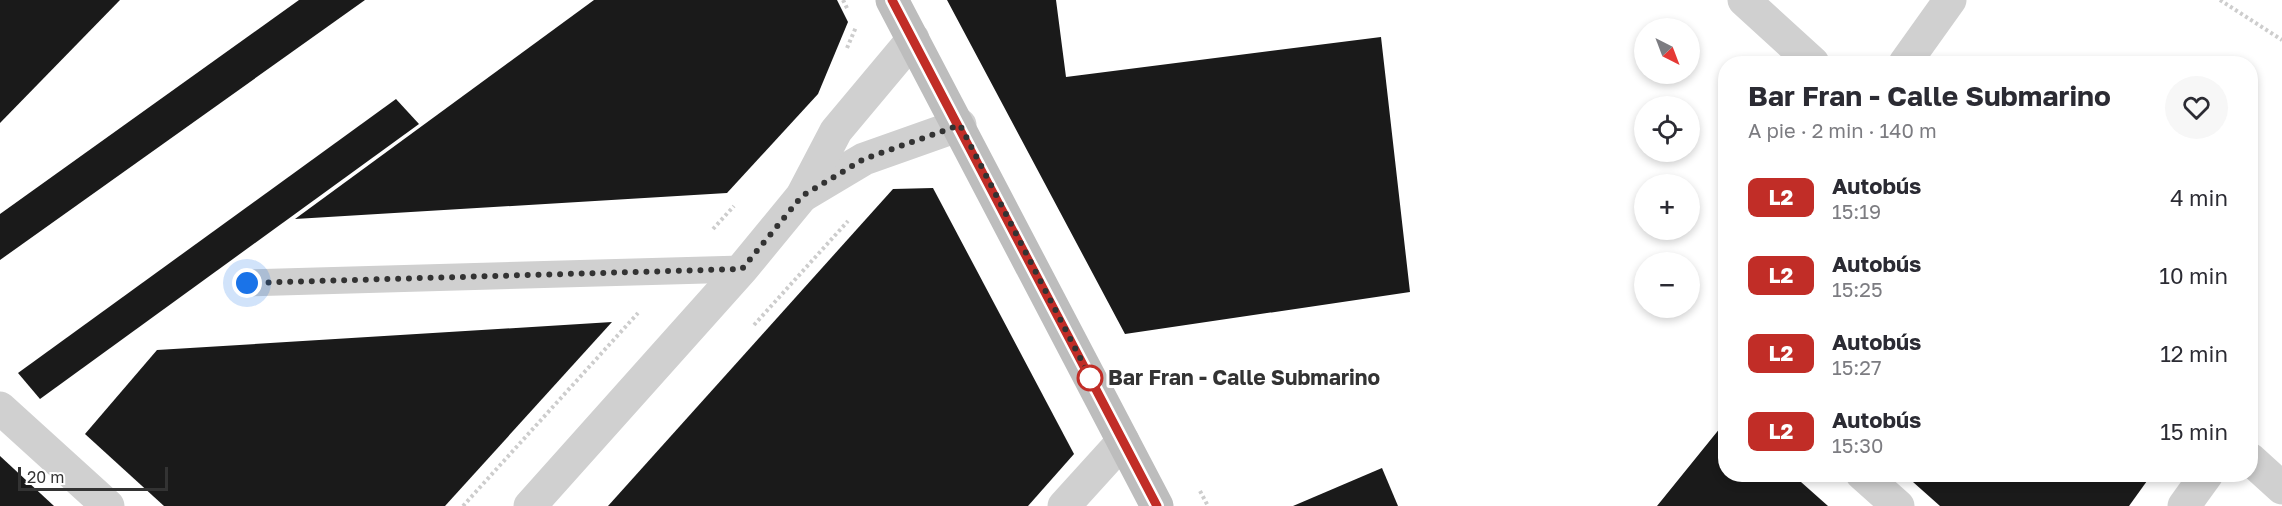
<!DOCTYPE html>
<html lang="es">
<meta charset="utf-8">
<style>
body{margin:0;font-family:"Golos Text",sans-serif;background:#f7f7f7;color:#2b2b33;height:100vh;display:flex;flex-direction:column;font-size:22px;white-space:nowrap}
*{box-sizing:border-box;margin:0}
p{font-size:20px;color:#7c7c81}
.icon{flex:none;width:33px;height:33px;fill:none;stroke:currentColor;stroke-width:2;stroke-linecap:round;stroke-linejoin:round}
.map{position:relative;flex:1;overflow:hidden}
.sheet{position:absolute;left:1718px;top:56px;width:540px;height:426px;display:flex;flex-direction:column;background:#fff;border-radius:24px;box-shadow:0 3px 9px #0003}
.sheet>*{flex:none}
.badge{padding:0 12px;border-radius:9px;font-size:21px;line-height:39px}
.needle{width:39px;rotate:138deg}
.controls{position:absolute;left:1634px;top:18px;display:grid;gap:12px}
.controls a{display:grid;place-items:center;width:66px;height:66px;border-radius:50%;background:#fff;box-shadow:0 3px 9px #0003;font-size:30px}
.scale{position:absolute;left:18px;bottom:15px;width:150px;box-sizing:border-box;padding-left:6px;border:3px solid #333;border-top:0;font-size:16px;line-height:21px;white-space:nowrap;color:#333;-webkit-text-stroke:4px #fff;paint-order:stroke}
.you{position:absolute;width:30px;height:30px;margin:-15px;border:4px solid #fff;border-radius:50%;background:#1a73e8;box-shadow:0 0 0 9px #1a73e833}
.map>.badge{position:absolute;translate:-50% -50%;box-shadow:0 0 0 3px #fff}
.round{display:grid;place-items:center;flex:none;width:63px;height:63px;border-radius:32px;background:#f7f7f7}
.head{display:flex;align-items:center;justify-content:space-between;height:102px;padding:0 30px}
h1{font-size:28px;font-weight:700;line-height:45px}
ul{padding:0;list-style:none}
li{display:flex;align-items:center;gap:18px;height:78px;padding:0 30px}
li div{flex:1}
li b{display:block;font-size:22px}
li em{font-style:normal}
li .badge{min-width:66px;font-weight:700;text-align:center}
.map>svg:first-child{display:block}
.building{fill:#1a1a1a}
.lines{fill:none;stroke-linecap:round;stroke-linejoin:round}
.path{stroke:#cdcdcd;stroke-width:4;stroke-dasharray:3 3;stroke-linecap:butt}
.service{stroke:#d0d0d0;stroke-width:27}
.pedestrian{stroke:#d0d0d0;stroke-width:33}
.minor{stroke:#d0d0d0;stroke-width:33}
.tertiary{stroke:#d0d0d0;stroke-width:33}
.secondary{stroke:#bdbdbd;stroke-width:33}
.line-casing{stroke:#fff;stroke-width:14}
.line{stroke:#c12d27;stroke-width:9}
.walk{stroke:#333;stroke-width:6;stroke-dasharray:0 10.8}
.stop-dot{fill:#fff;stroke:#c12d27;stroke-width:3}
.labels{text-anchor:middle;stroke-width:6;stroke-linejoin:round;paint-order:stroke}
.stop-label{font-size:21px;font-weight:bold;fill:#333;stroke:#fff;text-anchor:start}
</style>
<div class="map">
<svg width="2282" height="506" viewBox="0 0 2282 506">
<rect width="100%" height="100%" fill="#fff"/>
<g class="building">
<polygon points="0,0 120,0 0,123"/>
<polygon points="299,0 365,0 0,260 0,214"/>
<polygon points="594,0 837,0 848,22 818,94 727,193 295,219"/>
<polygon points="947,0 1056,0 1066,77 1381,37 1410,292 1125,334"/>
<polygon points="396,99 419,124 40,399 18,373"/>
<polygon points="933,188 1074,454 1028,506 608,506 893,189"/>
<polygon points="612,322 445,506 164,506 85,434 157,350"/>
<polygon points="1725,422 1725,474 1792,474 1828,506 1657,506"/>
<polygon points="0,456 54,506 0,506"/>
<polygon points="1382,468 1398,506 1293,506"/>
<polygon points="1904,474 2152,474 2129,506 1940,506"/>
</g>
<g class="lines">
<g class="path">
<polyline points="843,0 848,10"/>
<polyline points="2220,0 2282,40"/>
<polyline points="847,48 856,27"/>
<polyline points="713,229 734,206"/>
<polyline points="754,325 848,221"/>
<polyline points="1200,491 1208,506"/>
<polyline points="463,506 638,313"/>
</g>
<polyline class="service" points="247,283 742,269"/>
<polyline class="pedestrian" points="1905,63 1950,0"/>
<g class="minor">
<polyline points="1744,0 1813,63"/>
<polyline points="0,408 108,506"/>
<polyline points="2250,459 2282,488"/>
<polyline points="1862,474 1898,506"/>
<polyline points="1064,506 1123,441"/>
<polyline points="2184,506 2207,474"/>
</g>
<g class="tertiary">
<polyline points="802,196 864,159 960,125"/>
<polyline points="530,506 742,269 802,196 836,131 913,39"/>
</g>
<polyline class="secondary" points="892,0 1157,506"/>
</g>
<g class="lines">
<g class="line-casing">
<polyline id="line" points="892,0 1157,506"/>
</g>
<use href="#line" class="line"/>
<polyline class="walk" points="247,283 742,269 802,196 864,159 960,125 1092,381 1090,378"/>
</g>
<circle class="stop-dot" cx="1090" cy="378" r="12"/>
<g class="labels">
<g class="stop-label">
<text x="1108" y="385">Bar Fran - Calle Submarino</text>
</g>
</g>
</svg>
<div class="controls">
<a><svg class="needle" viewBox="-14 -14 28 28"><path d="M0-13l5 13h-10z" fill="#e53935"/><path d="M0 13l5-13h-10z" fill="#7c7c81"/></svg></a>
<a><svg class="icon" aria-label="locate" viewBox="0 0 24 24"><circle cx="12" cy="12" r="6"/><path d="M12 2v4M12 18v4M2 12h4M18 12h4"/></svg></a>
<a>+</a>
<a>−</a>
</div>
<div class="scale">20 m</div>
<div class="you" style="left:247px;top:283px"></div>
<section class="sheet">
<div class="head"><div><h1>Bar Fran - Calle Submarino</h1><p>A pie · 2 min · 140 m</p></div><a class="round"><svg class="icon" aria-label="heart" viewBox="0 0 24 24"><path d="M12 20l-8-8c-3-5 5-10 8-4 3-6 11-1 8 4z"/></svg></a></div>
<ul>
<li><span class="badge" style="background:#c12d27;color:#fff">L2</span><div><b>Autobús</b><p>15:19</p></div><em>4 min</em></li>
<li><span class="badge" style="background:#c12d27;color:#fff">L2</span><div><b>Autobús</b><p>15:25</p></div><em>10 min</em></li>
<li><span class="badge" style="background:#c12d27;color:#fff">L2</span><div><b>Autobús</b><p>15:27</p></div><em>12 min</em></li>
<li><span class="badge" style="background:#c12d27;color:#fff">L2</span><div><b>Autobús</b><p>15:30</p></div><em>15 min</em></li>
</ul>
</section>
</div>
